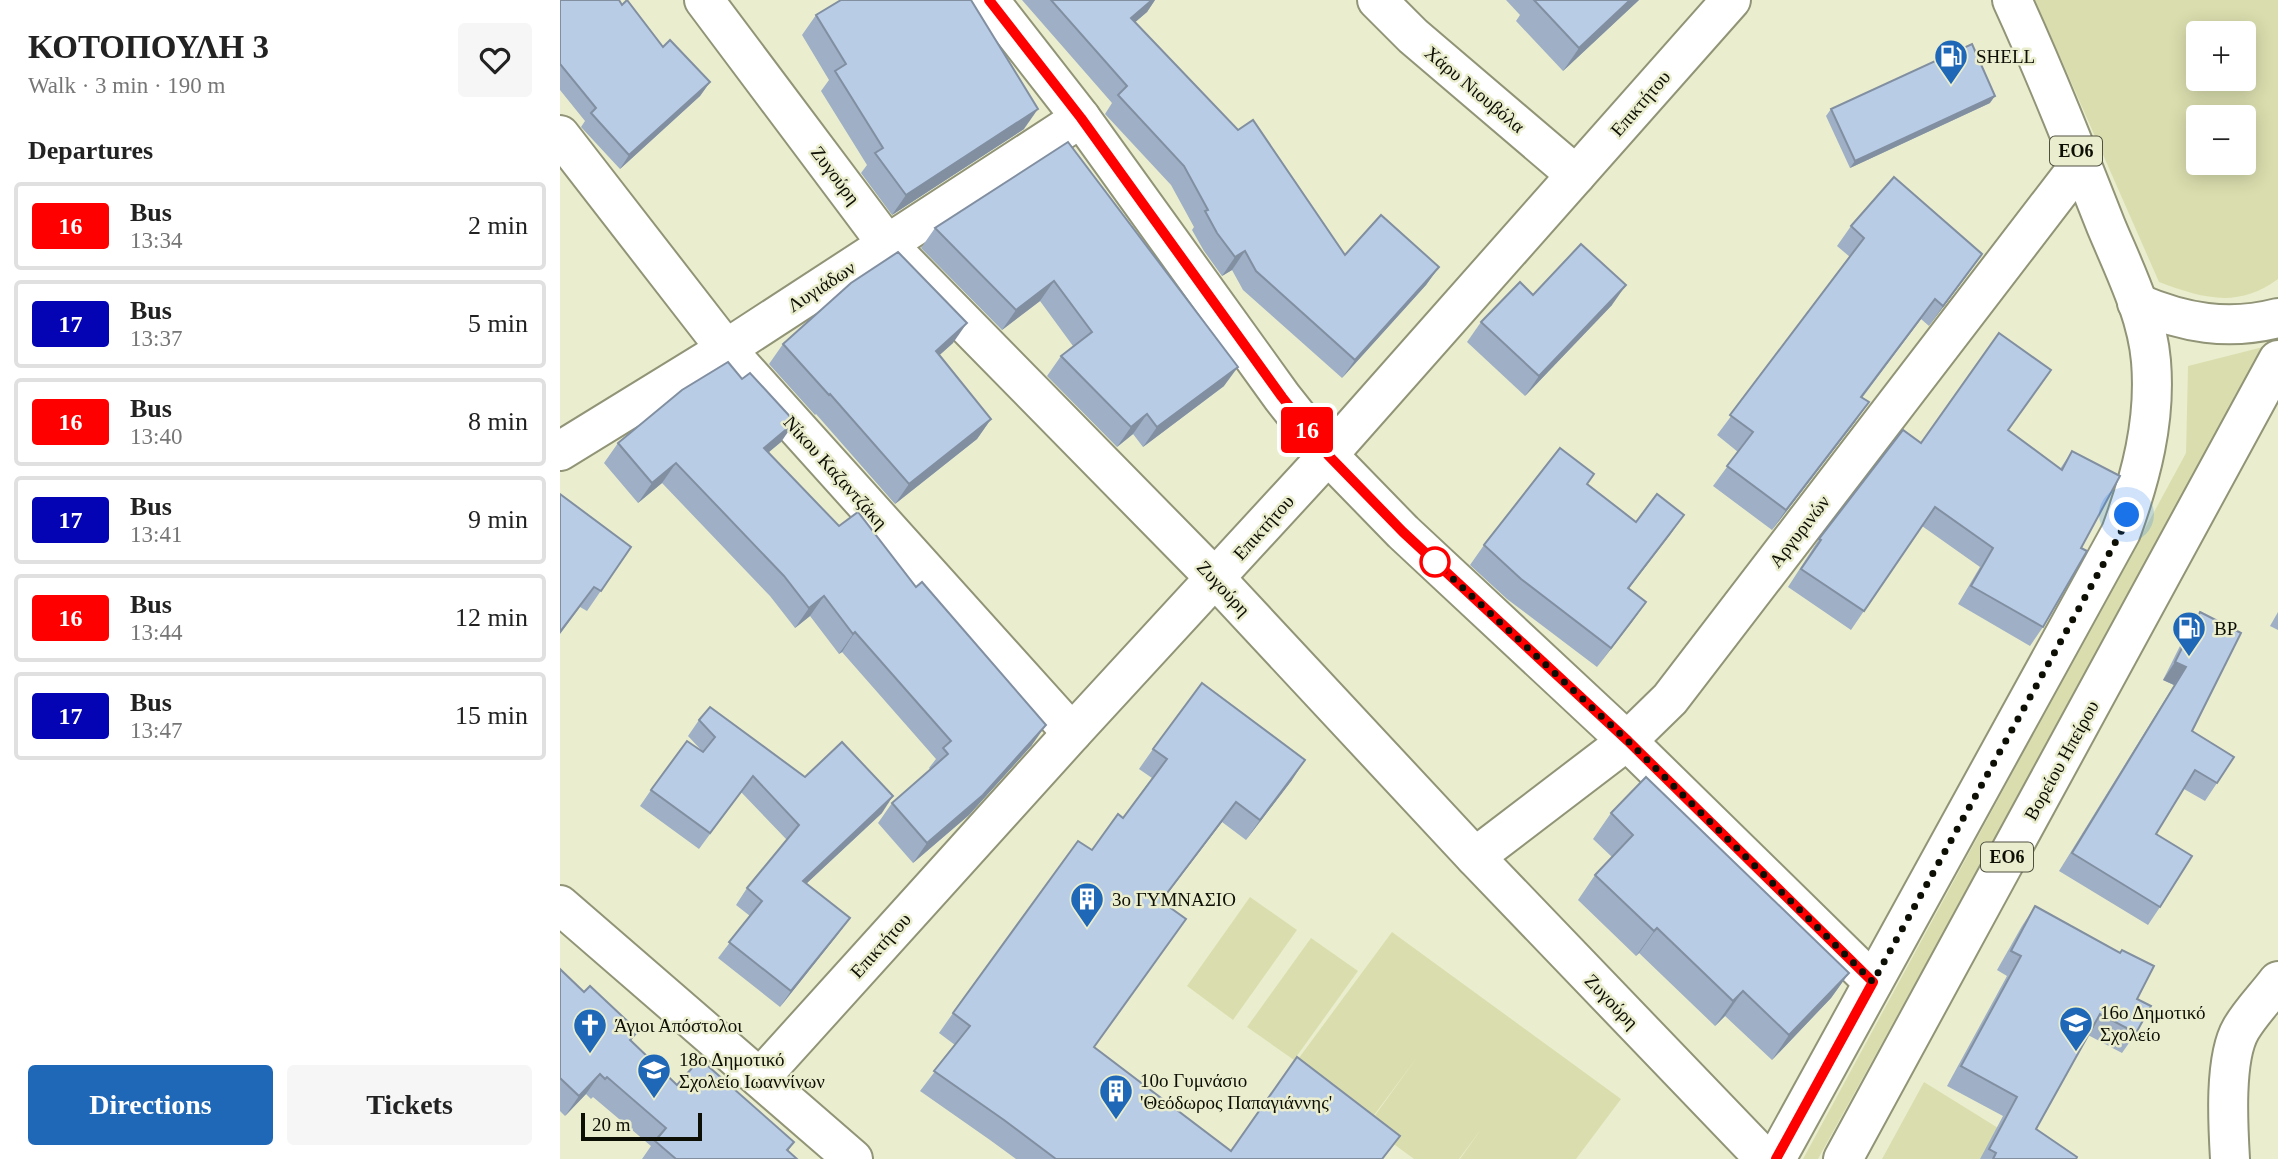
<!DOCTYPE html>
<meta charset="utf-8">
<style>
body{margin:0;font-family:Georgia,serif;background:#f6f6f6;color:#222;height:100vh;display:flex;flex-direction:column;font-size:26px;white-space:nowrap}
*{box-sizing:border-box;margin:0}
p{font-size:23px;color:#767676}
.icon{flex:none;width:38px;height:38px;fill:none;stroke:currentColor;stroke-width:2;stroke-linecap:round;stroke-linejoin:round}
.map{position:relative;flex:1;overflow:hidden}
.side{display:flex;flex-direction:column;background:#fff;width:560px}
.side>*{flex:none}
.badge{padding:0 14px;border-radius:5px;font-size:24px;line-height:46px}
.tools{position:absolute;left:1626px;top:21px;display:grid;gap:14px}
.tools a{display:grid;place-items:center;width:70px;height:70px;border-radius:7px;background:#fff;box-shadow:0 4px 18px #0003;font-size:35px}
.scale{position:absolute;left:21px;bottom:18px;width:121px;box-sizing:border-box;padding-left:7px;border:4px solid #0d0e04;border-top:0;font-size:19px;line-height:24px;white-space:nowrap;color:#0d0e04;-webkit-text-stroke:5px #ebeece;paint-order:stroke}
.you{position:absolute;width:35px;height:35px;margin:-18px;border:5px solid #fff;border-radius:50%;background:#1a73e8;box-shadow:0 0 0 10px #1a73e833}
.map>.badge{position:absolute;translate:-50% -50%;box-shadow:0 0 0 4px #fff}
h2{padding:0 28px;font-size:26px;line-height:63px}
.round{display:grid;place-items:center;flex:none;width:74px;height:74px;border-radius:7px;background:#f6f6f6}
.overview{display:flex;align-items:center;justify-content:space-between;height:119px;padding:0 28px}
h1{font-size:33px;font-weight:800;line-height:52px}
.primary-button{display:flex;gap:14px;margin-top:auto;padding:14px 28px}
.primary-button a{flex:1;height:80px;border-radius:7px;background:#1f67b7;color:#fff;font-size:28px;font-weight:800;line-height:80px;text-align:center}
.primary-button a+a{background:#f6f6f6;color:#222}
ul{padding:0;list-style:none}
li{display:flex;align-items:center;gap:21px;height:88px;margin:0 14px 10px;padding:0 14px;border:4px solid #e0e0e0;border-radius:7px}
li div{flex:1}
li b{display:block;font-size:26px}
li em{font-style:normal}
li .badge{min-width:77px;font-weight:700;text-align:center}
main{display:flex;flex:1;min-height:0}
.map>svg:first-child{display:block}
.green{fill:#dadeae;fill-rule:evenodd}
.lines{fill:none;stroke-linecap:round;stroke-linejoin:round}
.minor-casing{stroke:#919476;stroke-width:42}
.major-casing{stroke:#919476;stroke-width:42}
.minor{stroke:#fff;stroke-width:38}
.major{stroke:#fff;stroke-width:38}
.wall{fill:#9eafc6}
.shaded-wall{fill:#818fa1}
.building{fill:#b8cce6;stroke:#818fa1;stroke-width:2}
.line-casing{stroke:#fff;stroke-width:16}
.line{stroke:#f00;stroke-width:10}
.walk{stroke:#0d0e04;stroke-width:7;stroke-dasharray:0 12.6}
.stop-dot{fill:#fff;stroke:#f00;stroke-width:3.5}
.labels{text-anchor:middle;stroke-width:5;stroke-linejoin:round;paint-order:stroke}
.shield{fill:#ebeece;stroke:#505141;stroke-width:2}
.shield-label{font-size:18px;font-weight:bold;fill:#0d0e04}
.poi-label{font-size:19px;fill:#0d0e04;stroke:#ebeece;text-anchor:start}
.street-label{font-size:19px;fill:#0d0e04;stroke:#ebeece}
</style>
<main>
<section class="side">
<div class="overview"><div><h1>ΚΟΤΟΠΟΥΛΗ 3</h1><p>Walk · 3 min · 190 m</p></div><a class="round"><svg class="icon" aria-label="heart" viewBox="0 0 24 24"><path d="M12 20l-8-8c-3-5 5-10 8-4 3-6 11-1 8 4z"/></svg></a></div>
<h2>Departures</h2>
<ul>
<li><span class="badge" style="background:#f00;color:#fff">16</span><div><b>Bus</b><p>13:34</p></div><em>2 min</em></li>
<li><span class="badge" style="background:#0404b4;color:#fff">17</span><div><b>Bus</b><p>13:37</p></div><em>5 min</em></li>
<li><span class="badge" style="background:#f00;color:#fff">16</span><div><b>Bus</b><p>13:40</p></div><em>8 min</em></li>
<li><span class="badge" style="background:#0404b4;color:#fff">17</span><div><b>Bus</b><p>13:41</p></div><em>9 min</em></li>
<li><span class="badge" style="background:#f00;color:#fff">16</span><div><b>Bus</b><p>13:44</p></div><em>12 min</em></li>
<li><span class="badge" style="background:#0404b4;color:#fff">17</span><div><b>Bus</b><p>13:47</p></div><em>15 min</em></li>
</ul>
<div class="primary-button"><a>Directions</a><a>Tickets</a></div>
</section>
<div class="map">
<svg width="1718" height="1159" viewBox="0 0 1718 1159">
<rect width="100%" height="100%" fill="#ebeece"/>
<g class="green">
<path d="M1475 0H1718V279C1678 309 1642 298 1599 282ZM1638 33H1684V79H1638ZM1638 117H1684V163H1638Z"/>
<polygon points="1707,346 1258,1159 1243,1159 1626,453 1628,366"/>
<polygon points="690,897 737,930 673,1020 627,986"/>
<polygon points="832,932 1061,1099 1016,1159 900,1159 922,1128 899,1159 854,1159 808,1125 858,1056 806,1126 730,1070"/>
<polygon points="751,938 798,971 734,1060 687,1027"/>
<polygon points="1364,1082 1488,1159 1322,1159"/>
</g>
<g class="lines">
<g class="minor-casing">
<g id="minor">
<polyline points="144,0 327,244 655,578 915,857 1205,1159"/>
<polyline points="429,0 521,118 722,397 768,455 843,532 1067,741 1313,982"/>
<polyline points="817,0 853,36 1016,175"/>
<polyline points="0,135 166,349 512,733"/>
<polyline points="0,451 166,349 521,118"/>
<polyline points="915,857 1067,741 1110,699 1521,163"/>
<polyline points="200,1078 512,733 768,455 1171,0"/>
<path d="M1670 1159C1668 1125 1664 1058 1681 1029 1691 1012 1706 997 1718 981"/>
</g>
</g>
<g class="major-casing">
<g id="major">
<path d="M1577 303C1624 323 1668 331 1718 318"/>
<polyline points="0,905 293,1159"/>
<path d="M1216 1159 1561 532C1581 477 1596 421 1591 361 1587 314 1564 269 1546 226 1516 150 1486 74 1452 0"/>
<polyline points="1283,1159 1718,360"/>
</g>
</g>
<use href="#minor" class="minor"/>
<use href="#major" class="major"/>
</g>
<g class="wall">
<polygon points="0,0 62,5 103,47 150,82 140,96 60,169 21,127 25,121 0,90"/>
<polygon points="462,0 595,0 587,12 575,22 785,255 879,267 866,285 782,378 683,290 672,270 662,276 644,251 632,230 634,227 611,185 545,114 552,103"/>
<polygon points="946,0 1079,0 1003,71 956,21 960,15"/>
<polygon points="256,15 464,129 332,215 301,173 307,165 261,91 269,80 242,35"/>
<polygon points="1430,103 1290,168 1266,116 1271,109"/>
<polygon points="508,142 664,386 583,447 573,434 557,447 487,376 501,356 513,346 480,301 442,330 361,248 375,228"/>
<polygon points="1291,226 1422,254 1369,326 1361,319 1302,398 1295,422 1212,530 1153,486 1178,452 1157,435 1290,257 1277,246"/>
<polygon points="973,295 1052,305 965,396 907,342 921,322"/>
<polygon points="393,343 379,355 431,419 417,439 335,504 256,414 255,415 209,364 223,344"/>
<polygon points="1448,430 1500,469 1512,451 1521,548 1483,627 1470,646 1398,604 1420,567 1362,526 1291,630 1228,587 1259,539 1361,443"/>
<polygon points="221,442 208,452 472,745 409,815 353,863 318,823 332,803 371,770 369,768 376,759 282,652 279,654 250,616 235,628 210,596 102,483 78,503 44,463 58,443"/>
<polygon points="1027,485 1076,522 1124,515 1069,588 1086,602 1037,667 947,599 910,565 924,545"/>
<polygon points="0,494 71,547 27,611 20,607 0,634"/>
<polygon points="1640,612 1632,731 1657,783 1645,801 1624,789 1596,834 1600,907 1588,925 1499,871 1614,685 1603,680 1628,630"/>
<polygon points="1718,612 1718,630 1710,626"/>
<polygon points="139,720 245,777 322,813 246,884 278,934 220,1007 158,958 190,916 176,905 187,888 227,840 181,792 139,849 80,806 91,790 143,752 128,736"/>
<polygon points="593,749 732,780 686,840 662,822 602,901 534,1047 671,1151 840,1136 823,1159 456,1159 430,1140 360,1091 395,1045 379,1033 393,1013 532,850 563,818 592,778 579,769"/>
<polygon points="1051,813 1289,973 1271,998 1212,1060 1165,1016 1155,1026 1079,953 1076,956 1018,900 1035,875 1052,857 1033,839"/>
<polygon points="1475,906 1577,999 1576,1033 1562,1053 1528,1035 1476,1129 1516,1159 1420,1159 1443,1116 1387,1086 1447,976 1437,970 1462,926"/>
<polygon points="0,969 117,1085 234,1142 228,1151 237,1159 82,1159 91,1146 33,1097 31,1099 26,1094 5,1116 0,1111"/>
</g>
<g class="shaded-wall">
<polygon points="592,0 595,0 587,12 558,37 571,18"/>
<polygon points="1070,0 1079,0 1003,71 1019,48"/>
<polygon points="150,82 140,96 60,169 69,155"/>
<polygon points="1435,96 1430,103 1290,168 1295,161"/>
<polygon points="478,109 464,129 332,215 346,195"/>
<polygon points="685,251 672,270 662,276 675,257"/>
<polygon points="1422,254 1408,274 1369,326 1383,306"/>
<polygon points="879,267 866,285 782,378 795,360"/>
<polygon points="494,281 480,301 442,330 456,310"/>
<polygon points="1066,285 1052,305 965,396 979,376"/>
<polygon points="1375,299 1361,319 1287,417 1301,397"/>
<polygon points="407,323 393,343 362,371 376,351"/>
<polygon points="678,367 664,386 583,447 597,427"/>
<polygon points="1309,402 1295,422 1212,530 1226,510"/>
<polygon points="587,414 573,434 557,447 571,427"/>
<polygon points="431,419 417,439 335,504 349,484"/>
<polygon points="235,422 221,442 190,468 204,448"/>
<polygon points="116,463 102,483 78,503 92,483"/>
<polygon points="1124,515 1110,535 1054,608 1068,588"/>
<polygon points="264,596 250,616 235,628 249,608"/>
<polygon points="1086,602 1072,622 1037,667 1051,648"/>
<polygon points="295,632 282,652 279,654 293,634"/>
<polygon points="1615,662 1626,667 1614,685 1603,680"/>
<polygon points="486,725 472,745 409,815 353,863 367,843"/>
<polygon points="745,760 732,780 686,840 700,820"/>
<polygon points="333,796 322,813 232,897 243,881"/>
<polygon points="676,802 662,822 587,920 601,901"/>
<polygon points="290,918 278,934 220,1007 231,991"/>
<polygon points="1097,928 1079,953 1076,956 1094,931"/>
<polygon points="1289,973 1271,998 1212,1060 1229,1035"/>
<polygon points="1183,991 1165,1016 1155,1026 1173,1001"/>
<polygon points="40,1074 26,1094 5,1116 19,1096"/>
</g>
<g class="building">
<polygon points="0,0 59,0 62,5 67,0 103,47 110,40 150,82 69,155 31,113 36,108 0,64"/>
<polygon points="281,0 411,0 478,109 346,195 315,153 323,148 275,71 286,64 256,15"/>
<polygon points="491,0 592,0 571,18 678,130 693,120 785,255 821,215 879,267 795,360 696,271 685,251 675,257 657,233 645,211 648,210 624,166 558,95 567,86"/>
<polygon points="974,0 1070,0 1019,48"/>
<polygon points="1412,44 1435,96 1295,161 1271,109"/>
<polygon points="508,142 678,367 597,427 587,414 571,427 501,356 532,332 494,281 456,310 375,228"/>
<polygon points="1334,177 1422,254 1383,306 1375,299 1301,397 1309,402 1226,510 1167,466 1193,432 1170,415 1304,238 1291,226"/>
<polygon points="1021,244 1066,285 979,376 921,322 960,282 973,295"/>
<polygon points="338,252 407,323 376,351 431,419 349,484 270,394 269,395 223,344 291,283"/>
<polygon points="1439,333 1491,370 1448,430 1502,470 1512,451 1560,476 1521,548 1527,551 1483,627 1411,586 1433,548 1375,507 1304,611 1241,569 1261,540 1259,539 1343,430 1361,443"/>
<polygon points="168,362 182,379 190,373 235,422 204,448 279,526 298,512 356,587 362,582 486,725 423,795 367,843 332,803 388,754 383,748 391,741 295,632 293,634 264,596 249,608 224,576 116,463 92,483 58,443 122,390"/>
<polygon points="1000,448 1034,474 1027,484 1076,522 1097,494 1124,515 1068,588 1086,602 1051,648 961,579 924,545"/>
<polygon points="0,494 71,547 41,591 34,587 0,632"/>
<polygon points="1640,612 1681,633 1632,731 1674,757 1657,783 1635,770 1596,834 1632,856 1600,907 1512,853 1626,667 1615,662"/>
<polygon points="642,683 745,760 700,820 676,802 601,901 626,919 534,1047 671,1151 737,1057 840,1136 822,1159 496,1159 444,1120 374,1071 410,1026 393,1013 518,841 532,850 558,814 563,818 607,759 593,749"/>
<polygon points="150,707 245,777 282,742 333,796 243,881 290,918 231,991 169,942 202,901 187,888 239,825 193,776 150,833 91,790 127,741 143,752 155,737 139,720"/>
<polygon points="1086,777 1289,973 1229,1035 1183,991 1173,1001 1097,928 1094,931 1035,875 1073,835 1051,813"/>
<polygon points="1475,906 1560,953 1562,950 1594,966 1577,999 1591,1006 1576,1033 1540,1014 1476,1129 1517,1157 1516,1159 1433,1159 1436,1153 1429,1149 1457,1097 1401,1066 1461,956 1451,951"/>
<polygon points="0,969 24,992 30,986 78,1031 70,1040 117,1085 140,1059 234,1142 227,1150 237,1159 116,1159 95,1141 106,1128 47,1077 45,1079 40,1074 19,1096 0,1078"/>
</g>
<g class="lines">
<g class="line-casing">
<polyline id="line" points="429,0 521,118 722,397 768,455 843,532 1068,741 1313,982 1216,1159"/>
</g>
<use href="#line" class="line"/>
<polyline class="walk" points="875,562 1068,741 1313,982 1561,532 1567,515"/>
</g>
<defs>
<g id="fuel-pin" transform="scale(1.75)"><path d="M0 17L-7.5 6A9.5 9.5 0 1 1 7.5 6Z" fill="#1f67b7" stroke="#ebeece"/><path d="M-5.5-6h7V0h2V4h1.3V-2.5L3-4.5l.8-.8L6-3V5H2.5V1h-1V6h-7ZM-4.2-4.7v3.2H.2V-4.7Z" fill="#fff"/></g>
<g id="building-pin" transform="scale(1.75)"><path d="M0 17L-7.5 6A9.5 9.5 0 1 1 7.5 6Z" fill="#1f67b7" stroke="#ebeece"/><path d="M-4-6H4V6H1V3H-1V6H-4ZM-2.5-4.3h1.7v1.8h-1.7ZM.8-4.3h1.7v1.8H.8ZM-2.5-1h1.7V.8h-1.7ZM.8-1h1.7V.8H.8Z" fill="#fff"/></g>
<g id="school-pin" transform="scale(1.75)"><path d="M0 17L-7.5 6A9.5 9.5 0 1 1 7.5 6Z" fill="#1f67b7" stroke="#ebeece"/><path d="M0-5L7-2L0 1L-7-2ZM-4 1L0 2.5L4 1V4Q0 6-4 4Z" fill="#fff"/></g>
<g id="church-pin" transform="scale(1.75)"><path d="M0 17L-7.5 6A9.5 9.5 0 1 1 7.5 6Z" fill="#1f67b7" stroke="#ebeece"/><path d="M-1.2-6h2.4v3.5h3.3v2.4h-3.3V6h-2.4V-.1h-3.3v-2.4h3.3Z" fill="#fff"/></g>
</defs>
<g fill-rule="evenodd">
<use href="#fuel-pin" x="1391" y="56"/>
<use href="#fuel-pin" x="1629" y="628"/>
<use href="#building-pin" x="527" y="899"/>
<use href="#school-pin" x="1516" y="1023"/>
<use href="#church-pin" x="30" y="1025"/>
<use href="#school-pin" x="94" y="1070"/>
<use href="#building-pin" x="556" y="1091"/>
</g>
<circle class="stop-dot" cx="875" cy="562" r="14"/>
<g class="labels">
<g class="shield">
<rect x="1490" y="136.5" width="52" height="29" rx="5"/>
<rect x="1421" y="842.5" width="52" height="29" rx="5"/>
</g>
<g class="shield-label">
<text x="1516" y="157">ΕΟ6</text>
<text x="1447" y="863">ΕΟ6</text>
</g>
<g class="poi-label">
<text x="1416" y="63">SHELL</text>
<text x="1654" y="635">BP</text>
<text x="552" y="906">3ο ΓΥΜΝΑΣΙΟ</text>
<text x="1540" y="1019">16ο Δημοτικό<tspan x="1540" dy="22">Σχολείο</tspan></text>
<text x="54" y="1032">Άγιοι Απόστολοι</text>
<text x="119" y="1066">18ο Δημοτικό<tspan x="119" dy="22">Σχολείο Ιωαννίνων</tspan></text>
<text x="580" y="1087">10ο Γυμνάσιο<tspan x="580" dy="22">'Θεόδωρος Παπαγιάννης'</tspan></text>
</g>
<g class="street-label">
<text transform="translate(915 89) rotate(40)" y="7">Χάρυ Νιουβόλα</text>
<text transform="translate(1080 103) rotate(-49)" y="7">Επικτήτου</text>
<text transform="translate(276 175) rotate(53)" y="7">Ζυγούρη</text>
<text transform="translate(261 286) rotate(-33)" y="7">Λυγιάδων</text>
<text transform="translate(276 472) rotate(48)" y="7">Νίκου Καζαντζάκη</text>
<text transform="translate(703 527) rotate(-48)" y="7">Επικτήτου</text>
<text transform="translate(1239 531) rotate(-52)" y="7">Αργυρινών</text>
<text transform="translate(664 588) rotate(47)" y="7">Ζυγούρη</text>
<text transform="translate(1501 760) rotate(-61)" y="7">Βορείου Ηπείρου</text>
<text transform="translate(320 945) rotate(-48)" y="7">Επικτήτου</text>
<text transform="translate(1052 1001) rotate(46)" y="7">Ζυγούρη</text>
</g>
</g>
</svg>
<div class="tools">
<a>+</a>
<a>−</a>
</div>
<div class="scale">20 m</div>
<div class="you" style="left:1567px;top:515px"></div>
<b class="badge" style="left:747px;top:430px;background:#f00;color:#fff">16</b>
</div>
</main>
